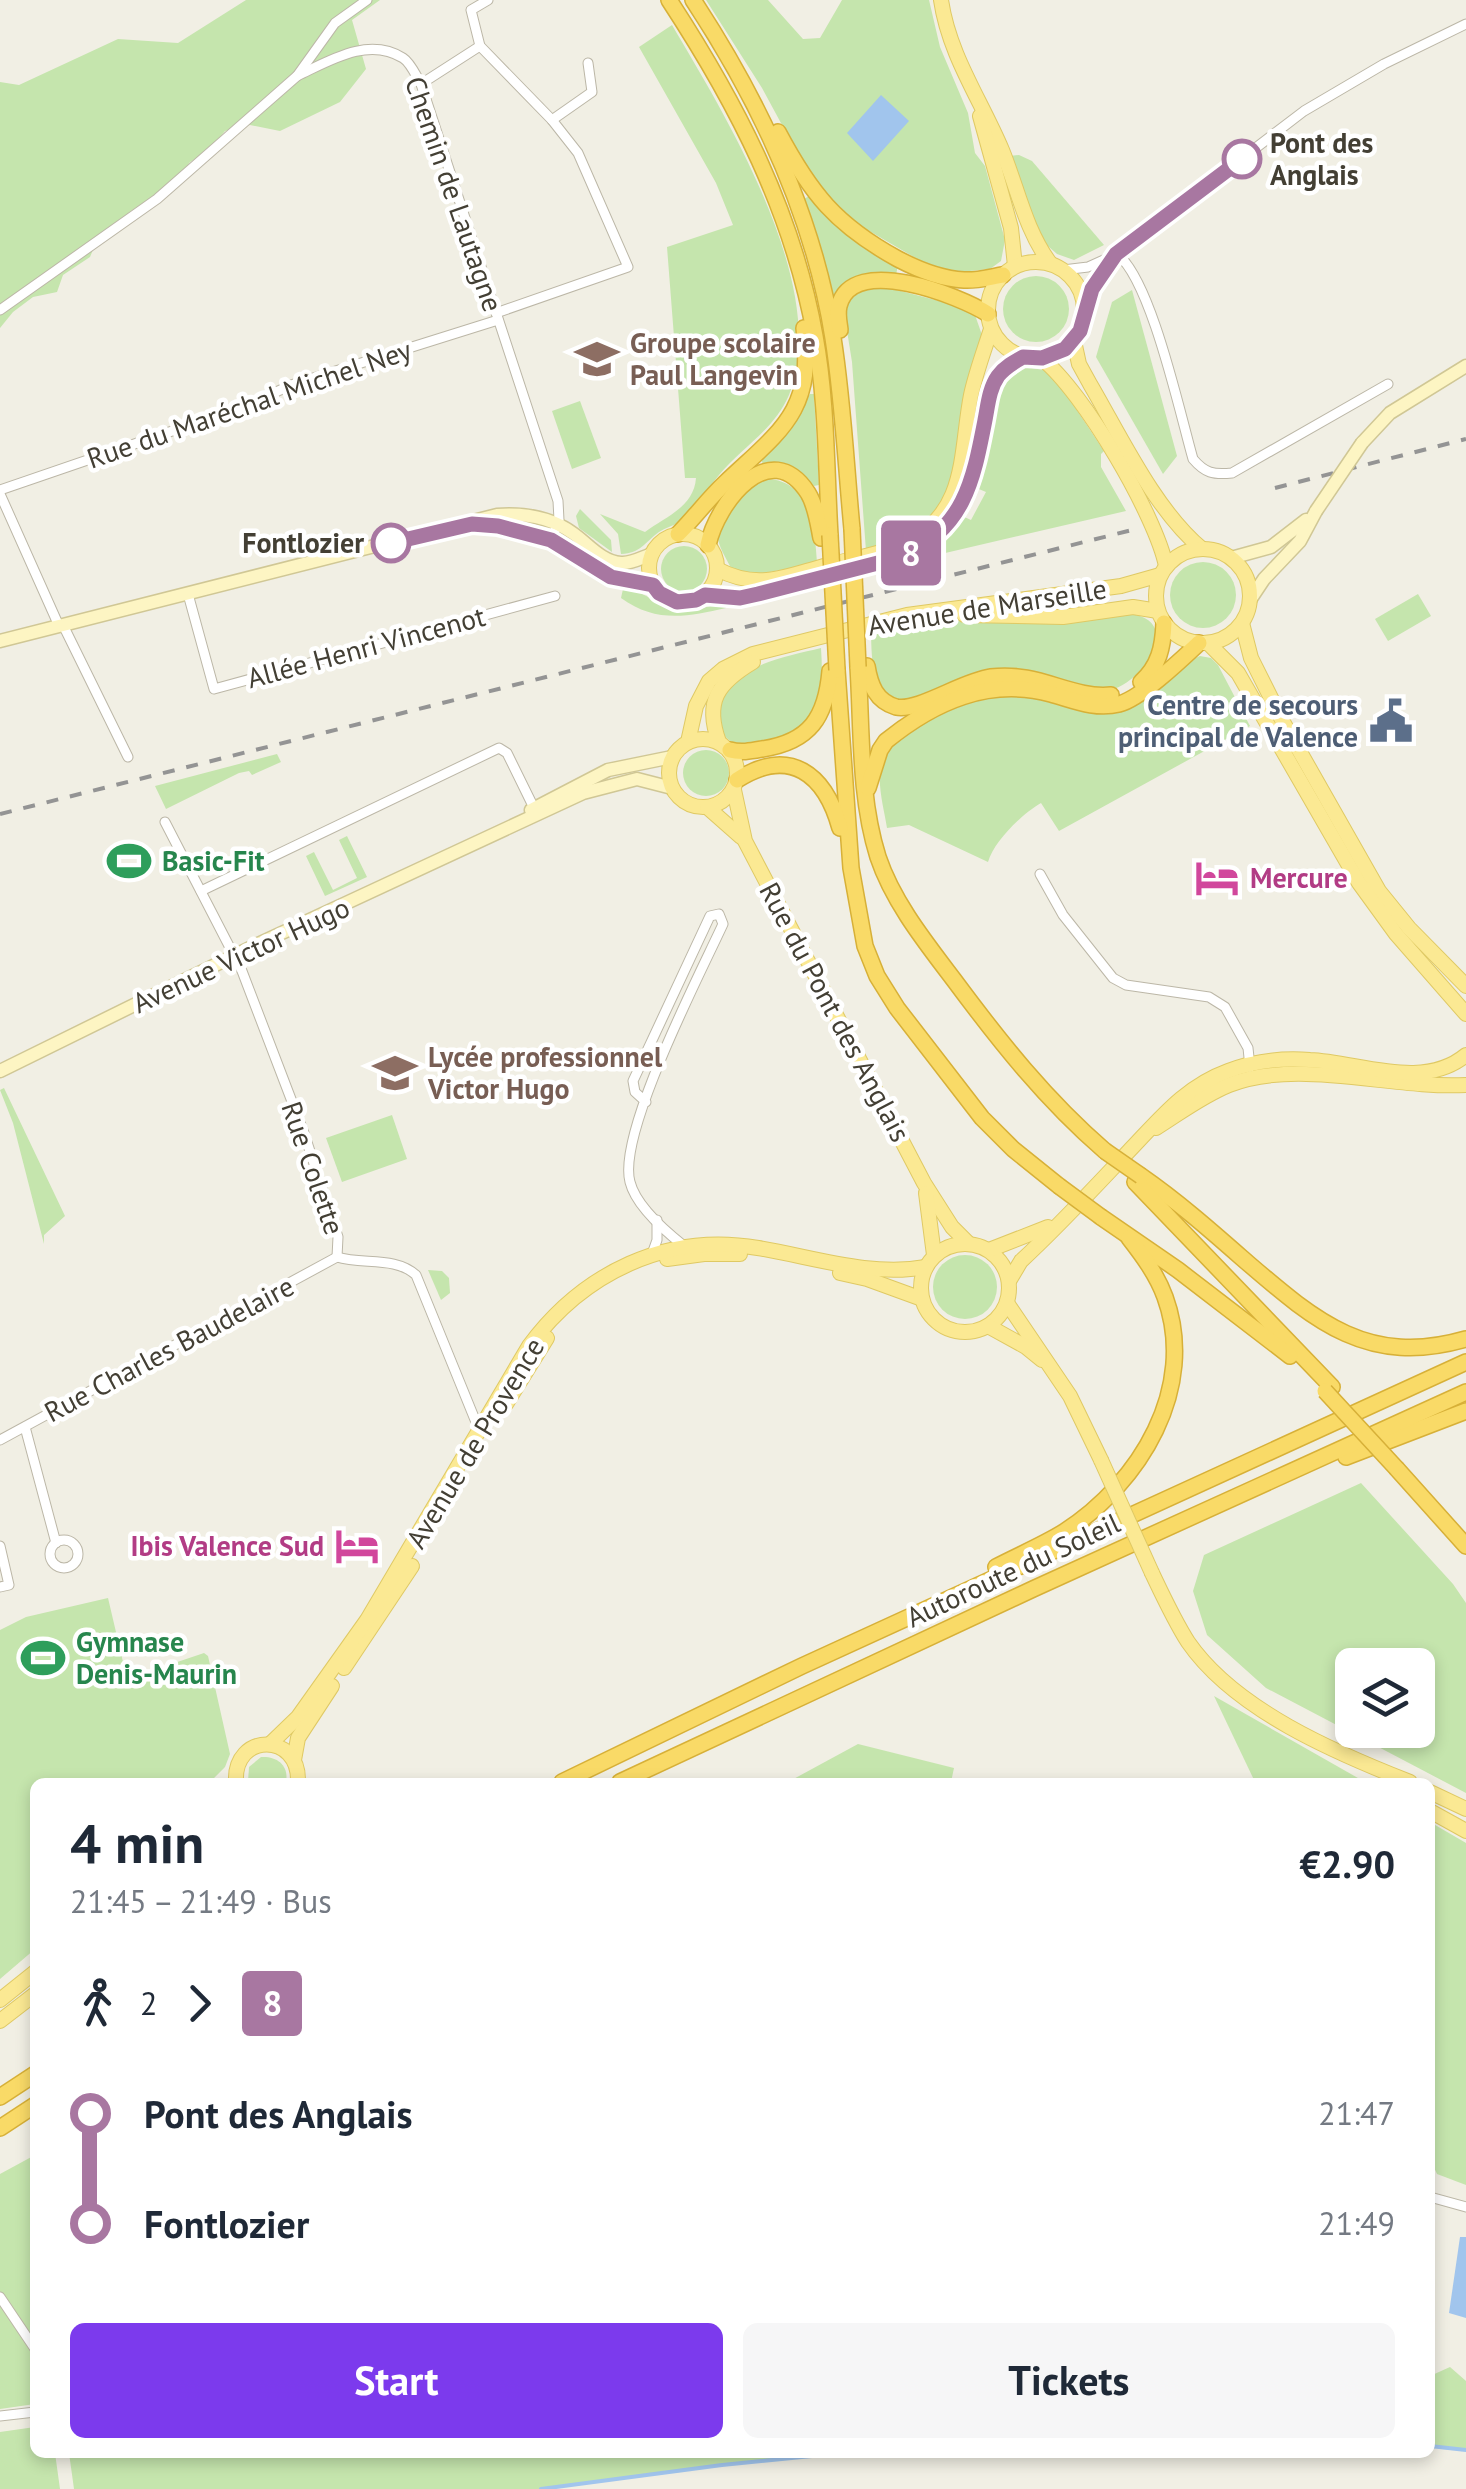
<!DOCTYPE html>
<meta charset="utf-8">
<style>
body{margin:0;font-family:"PT Sans",sans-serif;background:#f6f6f7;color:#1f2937;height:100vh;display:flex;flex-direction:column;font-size:38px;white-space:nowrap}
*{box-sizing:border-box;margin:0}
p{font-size:32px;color:#747a83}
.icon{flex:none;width:55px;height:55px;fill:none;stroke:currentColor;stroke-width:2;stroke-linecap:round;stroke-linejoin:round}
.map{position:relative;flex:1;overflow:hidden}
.side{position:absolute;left:30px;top:1778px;width:1405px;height:680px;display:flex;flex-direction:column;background:#fff;border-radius:15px;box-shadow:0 5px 15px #0003}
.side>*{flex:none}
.badge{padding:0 20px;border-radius:8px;font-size:35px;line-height:65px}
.buttons{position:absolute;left:1335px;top:1648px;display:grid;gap:20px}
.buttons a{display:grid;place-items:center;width:100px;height:100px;border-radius:15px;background:#fff;box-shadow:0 5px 15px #0003;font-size:50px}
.map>.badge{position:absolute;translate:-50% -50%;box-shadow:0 0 0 5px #fff}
.legs{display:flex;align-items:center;gap:15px;height:110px;padding:0 40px;font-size:32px}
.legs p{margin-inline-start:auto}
.head{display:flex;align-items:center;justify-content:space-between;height:170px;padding:0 40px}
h1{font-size:55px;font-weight:700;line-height:75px}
.primary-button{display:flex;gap:20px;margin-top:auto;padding:20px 40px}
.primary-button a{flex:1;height:115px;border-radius:15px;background:#7c3aed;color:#fff;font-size:40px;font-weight:700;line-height:115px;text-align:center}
.primary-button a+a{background:#f6f6f7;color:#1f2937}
ul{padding:0 40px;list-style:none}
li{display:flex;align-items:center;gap:35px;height:110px;font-size:38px}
li i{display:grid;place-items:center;width:15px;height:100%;margin:0 12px;background:currentColor}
li i::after{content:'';width:25px;height:25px;margin:-12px;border:8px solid;border-radius:50%;background:#fff}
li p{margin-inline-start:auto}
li:first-child i{background:linear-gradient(#0000 50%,currentColor 0)}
li:last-child i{background:linear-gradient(currentColor 50%,#0000 0)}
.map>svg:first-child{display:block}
.green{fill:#c5e5ad;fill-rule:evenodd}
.water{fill:#a1c5ed}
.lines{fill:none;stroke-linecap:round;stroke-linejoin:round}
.stream{stroke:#a1c5ed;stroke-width:4}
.street-casing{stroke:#bcb7a7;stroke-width:11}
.secondary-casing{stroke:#d0c795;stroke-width:15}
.primary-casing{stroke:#dfc964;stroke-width:16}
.highway-casing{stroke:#d7b038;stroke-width:18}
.street{stroke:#fff;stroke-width:9}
.secondary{stroke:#fdf5c3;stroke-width:12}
.primary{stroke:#fbe993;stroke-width:14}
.highway{stroke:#f9da67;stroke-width:15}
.rail{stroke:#949494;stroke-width:4;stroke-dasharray:12 12;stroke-linecap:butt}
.secondary-bridge-casing{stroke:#d0c795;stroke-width:15;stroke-linecap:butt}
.primary-bridge-casing{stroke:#dfc964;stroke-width:16;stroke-linecap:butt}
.highway-bridge-casing{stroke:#d7b038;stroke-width:18;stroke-linecap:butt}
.secondary-bridge{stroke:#fdf5c3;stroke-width:12}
.primary-bridge{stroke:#fbe993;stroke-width:14}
.highway-bridge{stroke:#f9da67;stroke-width:15}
.line-1-casing{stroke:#fff;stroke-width:22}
.line-1{stroke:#a877a1;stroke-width:15}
.stop-1-dot{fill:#fff;stroke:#a877a1;stroke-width:5}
.labels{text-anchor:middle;stroke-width:9;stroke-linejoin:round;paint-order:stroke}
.stop-label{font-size:28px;font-weight:bold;fill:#433f34;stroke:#fff;text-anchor:start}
.street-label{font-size:28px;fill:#433f34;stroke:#fff}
.education-label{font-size:28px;font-weight:bold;fill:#785e54;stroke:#fff;text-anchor:start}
.service-label{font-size:28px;font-weight:bold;fill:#4e5e75;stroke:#fff;text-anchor:end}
.leisure-label{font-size:28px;font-weight:bold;fill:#27864d;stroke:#fff;text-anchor:start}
.hotel-label{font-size:28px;font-weight:bold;fill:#b23c85;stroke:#fff;text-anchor:start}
</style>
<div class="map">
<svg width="1466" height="2489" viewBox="0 0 1466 2489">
<rect width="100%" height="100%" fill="#f1efe4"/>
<g class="green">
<polygon points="246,0 380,0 352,20 366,69 340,102 280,131 250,125 225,131 207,152 190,162 178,179 131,211 95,245 90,257 63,275 57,292 33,297 13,312 0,328 0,82 19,85 118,39 178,43"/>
<polygon points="706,0 768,0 803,39 820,38 842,0 929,0 940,47 968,113 975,153 985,166 1005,240 1001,261 990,269 949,273 919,260 847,218 808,173 762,88"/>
<path d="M672 25C725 115 832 288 789 395 774 430 742 447 719 475 707 489 694 511 679 522 673 526 665 528 659 532 644 543 641 553 621 554L618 534 600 514 645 532C665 517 694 507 696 478H685L667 247 733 225 716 183 639 47Z"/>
<polygon points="1019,155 1032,161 1104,245 1074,260 1057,254 1040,239 1009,156"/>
<path d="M809 196 898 265 896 275C870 270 857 280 837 296L833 295 804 199Z"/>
<circle cx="1036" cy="309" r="33"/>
<path d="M874 288 893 289 966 308 975 315 982 335C976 374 963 481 941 510 923 533 892 542 866 551L852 362 844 312C850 297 859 290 874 288Z"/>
<polygon points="1132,290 1177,456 1163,474 1096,357 1112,302"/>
<polygon points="1026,367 1049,371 1055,377 1104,451 1101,454 1101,467 1126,511 941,554 920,568 907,571 906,559 960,515 971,520 986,492 974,487 1004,381 1010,374"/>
<path d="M810 394H814L819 485 814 486C799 469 786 459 763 464L760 458 795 421Z"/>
<polygon points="580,401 601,458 572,469 552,411"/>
<path d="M767 479C810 480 815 529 817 563L749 576 731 568C726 558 715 542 718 530 724 509 747 485 767 479Z"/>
<polygon points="580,509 611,540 612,552 579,528 576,516"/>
<circle cx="684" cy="569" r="23"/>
<circle cx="1203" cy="595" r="33"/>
<path d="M623 589C650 591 656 608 677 611 694 614 709 603 727 604L726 608C687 617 655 623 621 598Z"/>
<polygon points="1418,594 1431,616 1388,641 1375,619"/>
<path d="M1129 614C1184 619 1145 682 1110 690L897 701C871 687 872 661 871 635 904 627 937 619 972 618 1025 617 1076 626 1129 614Z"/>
<path d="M821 648C824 695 822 730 767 741 758 743 746 747 737 744 727 741 719 732 719 722 716 668 780 658 821 648Z"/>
<path d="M1200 656 1211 658 1218 665 1250 726 1059 831 1041 803C1022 814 994 841 988 862L909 825 887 828C884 808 875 779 883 760 894 734 964 696 991 694 1008 693 1028 696 1045 698 1072 702 1090 716 1119 710 1153 703 1168 668 1200 656Z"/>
<circle cx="706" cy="773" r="23"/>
<polygon points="277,754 281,762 252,775 249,771 239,773 166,809 155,786"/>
<polygon points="347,836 367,877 325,896 306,856 314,852 333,890 357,878 339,840"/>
<polygon points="4,1088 65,1216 44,1235 44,1244 13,1123 0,1090"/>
<polygon points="392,1115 407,1159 342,1182 326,1138"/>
<circle cx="965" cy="1287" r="32"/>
<polygon points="428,1270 442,1271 449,1278 450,1293 441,1300"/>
<path d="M1361 1483 1453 1584 1466 1603V1793L1266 1688 1207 1635 1193 1591 1204 1555ZM1418 1665V1730H1352V1665Z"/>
<polygon points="108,1598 127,1679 204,1653 208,1656 230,1754 225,1767 210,1782 35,1782 35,1949 0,1979 0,1630 26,1617"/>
<polygon points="1214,1696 1365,1782 1255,1782"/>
<polygon points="858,1744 954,1768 951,1782 788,1782"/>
<path d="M261 1757C278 1756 289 1766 286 1782H248L249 1767Z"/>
<polygon points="1430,1822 1466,1843 1466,2185 1437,2174 1430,2159"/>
<polygon points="35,2155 35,2404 0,2409 0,2174"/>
<polygon points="1450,2367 1466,2381 1466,2450 1430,2446 1430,2376"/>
<polygon points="35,2427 35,2452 55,2453 60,2489 0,2489 0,2432"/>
<polygon points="69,2453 69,2452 852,2453 722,2465 541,2489 74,2489"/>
</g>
<g class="water">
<polygon points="881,95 909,121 873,161 847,133"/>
<polygon points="1460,2237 1466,2237 1466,2318 1449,2313"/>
</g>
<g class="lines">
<g class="stream">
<polyline points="1430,2446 1466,2450"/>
<polyline points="541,2489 722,2465 852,2452"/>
</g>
<g class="street-casing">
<g id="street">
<polyline points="480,46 471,10 488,0"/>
<path d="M297 76C329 61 368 36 403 58 411 63 416 76 421 84L558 501 559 520 551 540"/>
<polyline points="421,84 480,46 552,120 578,153 628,267 496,313"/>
<polyline points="552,120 592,92 588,63"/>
<path d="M1117 254C1151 279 1180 414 1193 459 1205 473 1213 475 1232 473L1388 384"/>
<polyline points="1063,270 1088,267 1117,254 1304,111 1384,64 1466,24"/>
<polyline points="1085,308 1098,279 1113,259"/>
<polyline points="0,310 157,199 297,76 335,23 367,0"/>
<polyline points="0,490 248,405 291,385 498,320"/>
<polyline points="0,494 59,626"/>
<polyline points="188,594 214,689 555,596"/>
<polyline points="63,625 128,757"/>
<polyline points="165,822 242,971 304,1133 338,1237 337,1257"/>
<polyline points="1040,874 1063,915 1113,978 1126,985 1209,997 1225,1007 1248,1048 1250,1067"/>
<polyline points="201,891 499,748 507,753 534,808"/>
<path d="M646 1102 635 1092 633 1081 710 916 719 914 723 924C700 974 617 1134 630 1182 636 1206 665 1231 684 1246"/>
<polyline points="652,1254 657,1240 657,1220"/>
<path d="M337 1257C363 1265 395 1256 416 1275L480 1432"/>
<polyline points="25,1427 56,1543"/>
<polyline points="0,1440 337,1257"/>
<circle cx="64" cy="1554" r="14"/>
<polyline points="0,1546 9,1585 0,1587"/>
<polyline points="1430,2197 1466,2207"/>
<polyline points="0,2297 35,2349"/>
<polyline points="0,2416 35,2412"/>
</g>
</g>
<g class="secondary-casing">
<g id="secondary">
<polyline points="1362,443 1390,413 1466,366"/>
<polyline points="479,525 521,530 551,540 611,577 653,585"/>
<polyline points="1231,558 1271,547 1306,520"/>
<polyline points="1250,600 1264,579 1300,541 1316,511"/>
<path d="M0 641 497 515C524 513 551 517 574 534 588 544 602 562 621 563 631 564 643 557 652 554"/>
<polyline points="531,810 608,770 672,757"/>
<polyline points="0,1071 258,944 583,793 637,779 672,788"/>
</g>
</g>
<g class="primary-casing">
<g id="primary">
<path d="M941 0C949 55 981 100 1002 150 1018 189 1025 229 1050 263"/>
<polyline points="980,116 1011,228 1015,266"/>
<circle cx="1036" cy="310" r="48"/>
<path d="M1074 341 1079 364 1090 384C1121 437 1155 510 1202 549"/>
<path d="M1042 359C1083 391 1156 516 1166 566"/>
<circle cx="683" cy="568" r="34"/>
<circle cx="1203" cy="596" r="47"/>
<path d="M717 569C759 591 785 576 828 565 854 558 884 554 908 541 968 512 960 451 971 395 976 372 984 351 991 329"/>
<polyline points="705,595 739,598 757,594 901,557 917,550 944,529 969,488 991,390 1007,367 1023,357"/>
<polyline points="964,615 1063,617 1133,607 1158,611"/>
<polyline points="1242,623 1251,658 1283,722 1379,891 1409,928 1466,986"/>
<polyline points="1208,643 1238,673 1359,883 1396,934 1466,1014"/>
<circle cx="703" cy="773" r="34"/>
<polyline points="688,742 696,706 709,681 723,669 753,654 907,615 1121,586 1160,575"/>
<path d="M719 742C704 701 718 683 753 662"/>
<polyline points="734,790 745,841 924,1183 952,1227 969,1244"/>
<polyline points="707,807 741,837"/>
<path d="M1156 1128C1180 1113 1202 1096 1229 1085 1297 1058 1391 1089 1466 1085"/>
<polyline points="926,1193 934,1255"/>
<circle cx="965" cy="1288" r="44"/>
<polyline points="989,1250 1048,1227"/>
<polyline points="667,1259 704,1254 740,1254"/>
<polyline points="840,1273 867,1279 922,1299"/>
<path d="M1009 1281 1021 1261C1058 1227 1093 1189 1128 1152 1159 1120 1184 1087 1228 1071 1254 1061 1283 1058 1310 1060 1359 1062 1423 1091 1466 1055"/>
<polyline points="1007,1303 1070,1396 1101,1460"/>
<polyline points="988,1326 1026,1347 1042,1360"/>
<polyline points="506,1404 547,1338"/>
<path d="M1152 1573C1163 1596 1174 1620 1188 1642 1235 1710 1336 1753 1410 1782"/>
<polyline points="344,1668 412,1566"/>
<path d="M270 1744 298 1717 367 1620 529 1346C583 1273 667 1232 758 1248 813 1257 870 1277 926 1267"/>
<polyline points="294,1760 298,1738 332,1686"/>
<path d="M236 1782C233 1732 300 1732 298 1782"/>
<polyline points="1430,1792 1466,1809"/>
<polyline points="1430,1811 1466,1831"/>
<polyline points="0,2000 35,1972"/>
<polyline points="0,2021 35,1994"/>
</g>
</g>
<g class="highway-casing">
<g id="highway">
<path d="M669 0C737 104 793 212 815 336 827 401 826 469 830 535"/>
<path d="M693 0C760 102 814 217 833 338 843 401 846 466 852 529"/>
<path d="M778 132C811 194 836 225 898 259 919 270 941 279 964 280 977 281 990 277 1003 275"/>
<path d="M840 330C839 322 837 314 839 306 852 253 960 296 988 314"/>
<path d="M678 534C694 518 708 499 725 483 781 430 814 412 804 328"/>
<path d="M708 545C717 503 770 434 808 493 816 506 818 523 821 538"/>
<path d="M867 666C870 685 876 701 896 707 918 712 962 681 991 677 1040 671 1070 699 1111 695"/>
<path d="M858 667C862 730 859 797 878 857 893 902 926 943 954 980 1000 1042 1046 1100 1105 1151"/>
<polyline points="837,670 851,868 865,946 877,976 897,1008 982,1118 1013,1149 1059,1186"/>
<path d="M1141 682C1159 666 1163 647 1164 623"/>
<path d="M730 750C741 753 751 751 762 749 810 742 826 717 830 671"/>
<path d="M737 780C790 746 825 774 840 828"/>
<path d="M868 788 880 750 886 741C934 702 989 677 1051 694 1073 700 1095 710 1119 704 1140 699 1182 659 1199 643"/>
<path d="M1141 1176C1177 1201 1209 1229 1242 1258 1313 1319 1366 1368 1466 1339"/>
<polyline points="1135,1182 1332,1387"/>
<polyline points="1101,1217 1178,1270 1290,1356"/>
<polyline points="1346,1457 1466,1411"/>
<polyline points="1397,1469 1466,1546"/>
<path d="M996 1567C1019 1555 1043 1545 1064 1532 1140 1483 1198 1388 1165 1297 1157 1275 1143 1256 1129 1238"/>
<polyline points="562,1782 802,1666 1466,1362"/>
<polyline points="620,1782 1033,1589 1466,1392"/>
<polyline points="0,2097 35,2074"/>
<polyline points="0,2128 35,2105"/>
</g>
</g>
<use href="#street" class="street"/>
<use href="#secondary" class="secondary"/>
<use href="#primary" class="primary"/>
<use href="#highway" class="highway"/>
<g class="rail">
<polyline points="1275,488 1466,439"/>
<polyline points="0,814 1136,529"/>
</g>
<g class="secondary-bridge-casing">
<polyline id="secondary-bridge" points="1316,511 1362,443"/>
</g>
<g class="primary-bridge-casing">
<polyline id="primary-bridge" points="1101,1460 1152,1573"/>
</g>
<g class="highway-bridge-casing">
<g id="highway-bridge">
<polyline points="852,529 858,667"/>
<polyline points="830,535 837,670"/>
<polyline points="1105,1151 1141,1176"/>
<polyline points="1059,1186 1101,1217"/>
<polyline points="1325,1391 1397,1469"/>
</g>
</g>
<use href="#secondary-bridge" class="secondary-bridge"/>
<use href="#primary-bridge" class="primary-bridge"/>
<use href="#highway-bridge" class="highway-bridge"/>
</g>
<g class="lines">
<g class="line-1-casing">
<path id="line-1" d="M391 543 472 524 498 526 551 540 611 577 653 585 659 593 677 602 696 600 705 595 740 598 758 594 901 557C964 529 973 482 985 420 988 405 989 389 998 376 1005 367 1014 362 1023 357L1042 358 1065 349 1080 331 1092 289 1116 254 1242 159"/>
</g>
<use href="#line-1" class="line-1"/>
</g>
<defs>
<g id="school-bare" transform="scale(3.45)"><path d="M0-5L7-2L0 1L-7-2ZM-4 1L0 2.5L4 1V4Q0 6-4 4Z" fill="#8d6e63" stroke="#fff" stroke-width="2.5" paint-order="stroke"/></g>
<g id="civic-bare" transform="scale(3.45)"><path d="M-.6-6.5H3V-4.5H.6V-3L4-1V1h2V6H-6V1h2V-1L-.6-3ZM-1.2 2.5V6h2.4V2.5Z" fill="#5c6f8a" stroke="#fff" stroke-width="2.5" paint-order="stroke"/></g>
<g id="stadium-bare" transform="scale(3.45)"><path d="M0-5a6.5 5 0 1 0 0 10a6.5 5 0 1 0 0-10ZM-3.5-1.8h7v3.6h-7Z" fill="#2e9e5b" stroke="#fff" stroke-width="2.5" paint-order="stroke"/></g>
<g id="hotel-bare" transform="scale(3.45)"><path d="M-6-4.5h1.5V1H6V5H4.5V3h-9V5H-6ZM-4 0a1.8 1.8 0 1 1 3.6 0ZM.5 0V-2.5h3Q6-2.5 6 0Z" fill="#d1479c" stroke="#fff" stroke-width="2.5" paint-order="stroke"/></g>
</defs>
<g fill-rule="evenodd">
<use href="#school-bare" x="597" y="359"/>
<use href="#civic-bare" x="1391" y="721"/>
<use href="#stadium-bare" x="129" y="861"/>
<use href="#hotel-bare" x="1217" y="878"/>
<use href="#school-bare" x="395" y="1073"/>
<use href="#hotel-bare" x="357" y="1546"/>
<use href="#stadium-bare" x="43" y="1658"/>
</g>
<g class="stop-1-dot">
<circle cx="1242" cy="159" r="18"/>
<circle cx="391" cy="543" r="18"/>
</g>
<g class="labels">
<g class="stop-label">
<text x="1270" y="153">Pont des<tspan x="1270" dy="32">Anglais</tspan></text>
<text x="364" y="553" text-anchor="end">Fontlozier</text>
</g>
<g class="street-label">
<text transform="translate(454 194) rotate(71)" y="10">Chemin de Lautagne</text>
<text transform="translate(249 404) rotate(-19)" y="10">Rue du Maréchal Michel Ney</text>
<text transform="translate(987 607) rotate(-9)" y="10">Avenue de Marseille</text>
<text transform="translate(366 647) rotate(-15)" y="10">Allée Henri Vincenot</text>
<text transform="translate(241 955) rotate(-25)" y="10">Avenue Victor Hugo</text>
<text transform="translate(835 1012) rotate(62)" y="10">Rue du Pont des Anglais</text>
<text transform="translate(313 1168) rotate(71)" y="10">Rue Colette</text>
<text transform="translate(169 1349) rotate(-28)" y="10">Rue Charles Baudelaire</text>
<text transform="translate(475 1443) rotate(-59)" y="10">Avenue de Provence</text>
<text transform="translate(1013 1570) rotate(-25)" y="10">Autoroute du Soleil</text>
</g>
<g class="education-label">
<text x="630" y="353">Groupe scolaire<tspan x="630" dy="32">Paul Langevin</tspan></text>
<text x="428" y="1067">Lycée professionnel<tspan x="428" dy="32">Victor Hugo</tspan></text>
</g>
<g class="service-label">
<text x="1358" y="715">Centre de secours<tspan x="1358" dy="32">principal de Valence</tspan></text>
</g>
<g class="leisure-label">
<text x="162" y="871">Basic-Fit</text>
<text x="76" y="1652">Gymnase<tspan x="76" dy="32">Denis-Maurin</tspan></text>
</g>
<g class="hotel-label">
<text x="1250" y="888">Mercure</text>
<text x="324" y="1556" text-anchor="end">Ibis Valence Sud</text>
</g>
</g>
</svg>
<div class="buttons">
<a><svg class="icon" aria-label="layers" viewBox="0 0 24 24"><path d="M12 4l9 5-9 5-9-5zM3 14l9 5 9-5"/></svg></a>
</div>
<b class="badge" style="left:911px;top:553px;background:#a877a1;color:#fff">8</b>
<section class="side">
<div class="head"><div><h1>4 min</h1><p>21:45 – 21:49 · Bus</p></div><b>€2.90</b></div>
<div class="legs"><svg class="icon" aria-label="walk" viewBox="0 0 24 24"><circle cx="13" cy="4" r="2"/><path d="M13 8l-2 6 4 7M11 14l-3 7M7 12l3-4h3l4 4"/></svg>2<svg class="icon" aria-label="forward" viewBox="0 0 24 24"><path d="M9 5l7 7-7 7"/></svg><b class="badge" style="background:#a877a1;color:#fff">8</b></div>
<ul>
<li><i style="color:#a877a1"></i><b>Pont des Anglais</b><p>21:47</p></li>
<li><i style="color:#a877a1"></i><b>Fontlozier</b><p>21:49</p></li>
</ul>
<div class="primary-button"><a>Start</a><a>Tickets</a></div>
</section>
</div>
